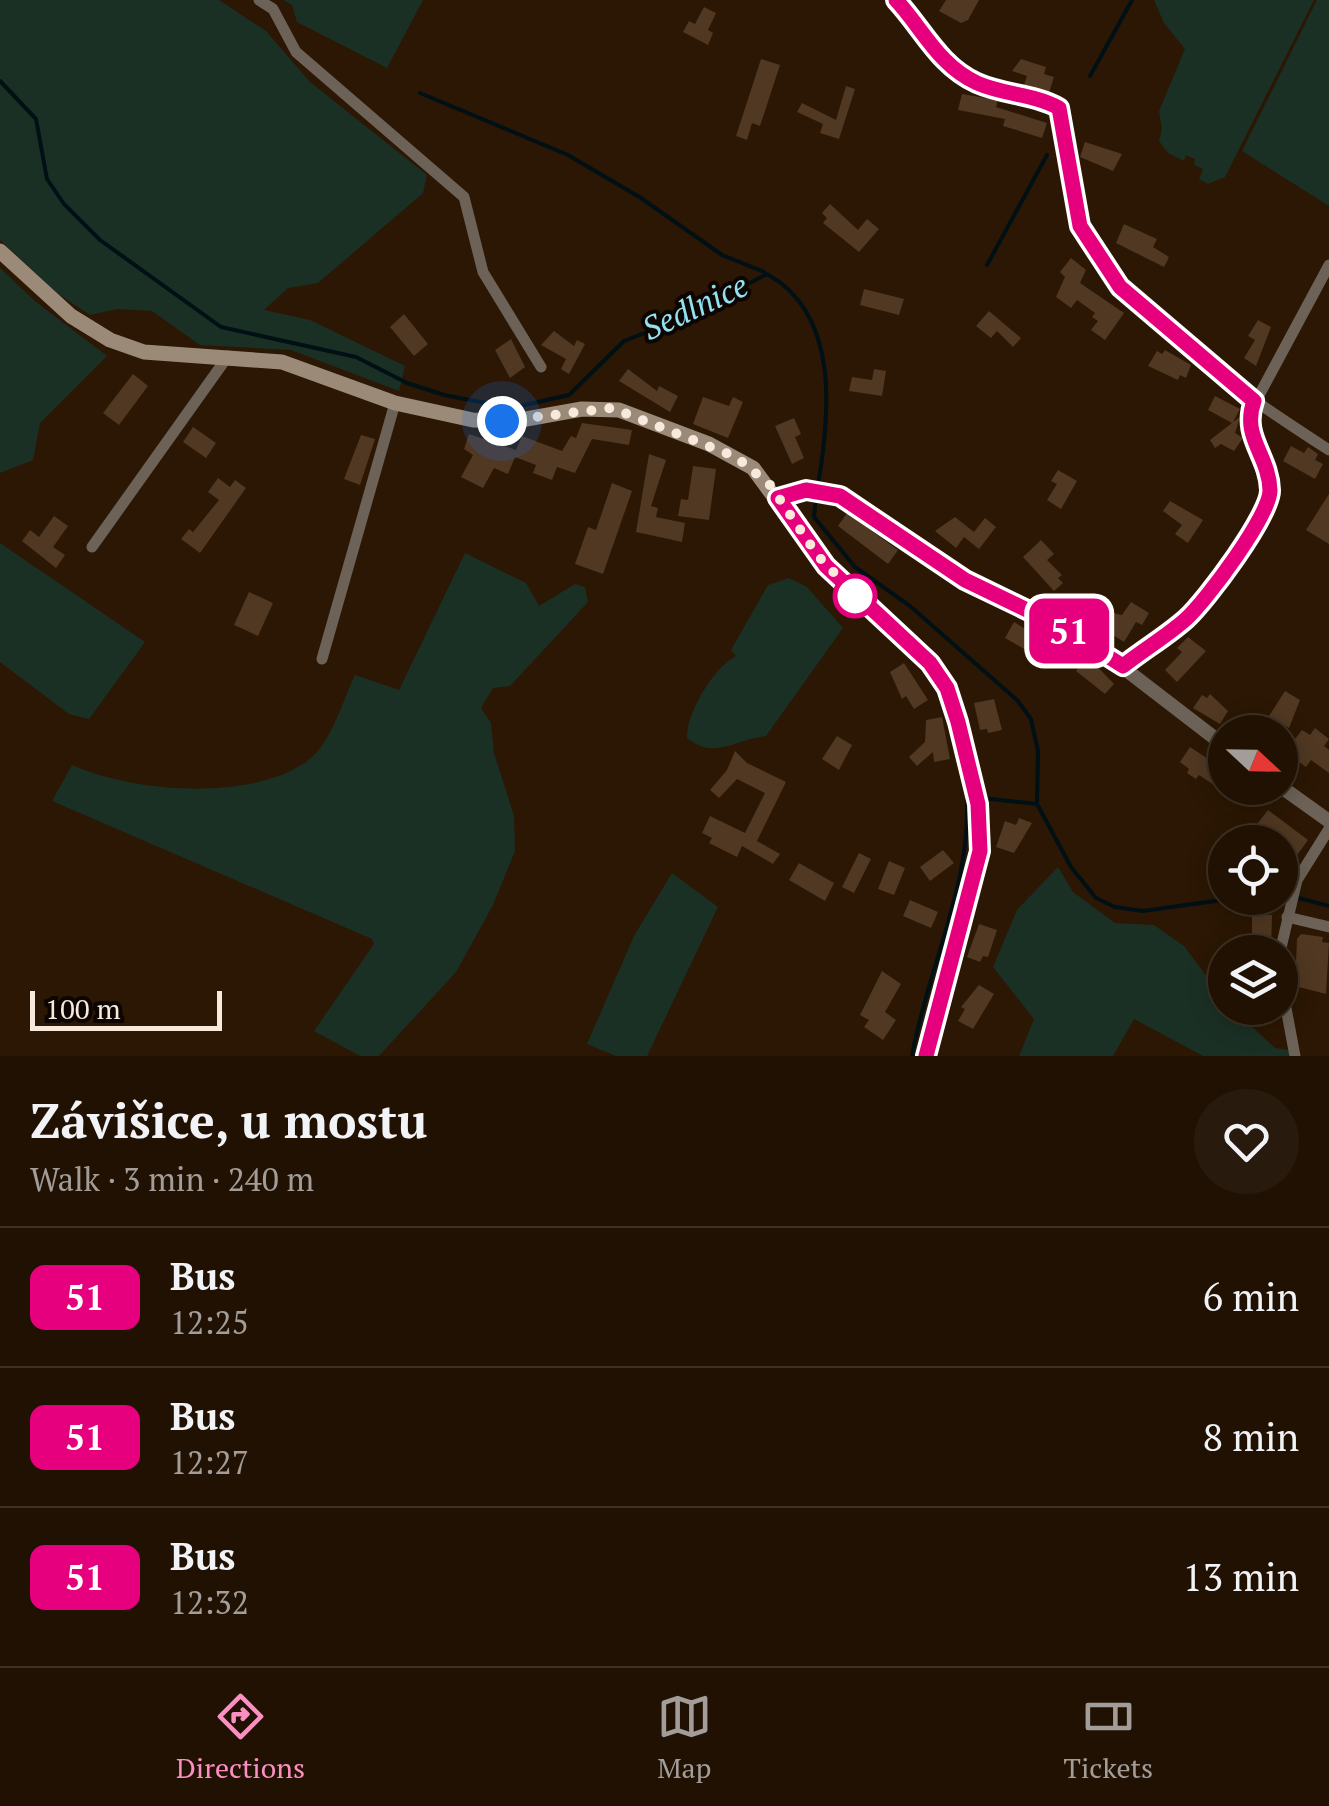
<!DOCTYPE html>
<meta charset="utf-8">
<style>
body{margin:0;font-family:"PT Serif",serif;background:#281a0c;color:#f1f3f6;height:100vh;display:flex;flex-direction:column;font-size:38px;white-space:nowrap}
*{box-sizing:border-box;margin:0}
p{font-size:32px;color:#a29d99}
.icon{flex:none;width:55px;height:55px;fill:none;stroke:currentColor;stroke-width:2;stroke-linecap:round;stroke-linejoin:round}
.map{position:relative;height:1056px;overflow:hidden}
.details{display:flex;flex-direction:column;background:#201102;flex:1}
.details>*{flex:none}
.badge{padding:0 20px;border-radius:15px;font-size:35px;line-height:65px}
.needle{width:65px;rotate:112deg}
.fabs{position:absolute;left:1208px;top:715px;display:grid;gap:20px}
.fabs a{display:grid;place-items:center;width:90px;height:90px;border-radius:50%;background:#201102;box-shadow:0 5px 25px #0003,0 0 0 2px #3d3124;font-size:50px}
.scale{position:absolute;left:30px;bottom:25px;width:192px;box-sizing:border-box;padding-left:10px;border:5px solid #f7e9dc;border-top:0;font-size:28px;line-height:35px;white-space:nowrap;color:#f7e9dc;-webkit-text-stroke:8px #0d0501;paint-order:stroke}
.you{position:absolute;width:50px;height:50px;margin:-25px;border:8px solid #fff;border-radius:50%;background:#1a73e8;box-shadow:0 0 0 15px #1a73e833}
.map>.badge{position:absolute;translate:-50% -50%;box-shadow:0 0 0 5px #fff}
.round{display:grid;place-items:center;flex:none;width:105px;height:105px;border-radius:52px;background:#281a0c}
.overview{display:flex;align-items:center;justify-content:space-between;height:170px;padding:0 30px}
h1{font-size:48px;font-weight:800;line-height:75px}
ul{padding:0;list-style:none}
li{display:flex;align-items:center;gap:30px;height:140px;padding:0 30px;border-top:2px solid #3d3124}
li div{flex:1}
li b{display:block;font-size:38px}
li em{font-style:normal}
li .badge{min-width:110px;font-weight:700;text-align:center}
.menu{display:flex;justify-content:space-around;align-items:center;height:140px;border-top:2px solid #3d3124;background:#201102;font-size:28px;color:#a29d99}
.menu a{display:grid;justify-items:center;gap:5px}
.menu .on{color:#fc8fc2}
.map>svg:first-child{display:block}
.green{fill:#1b3025}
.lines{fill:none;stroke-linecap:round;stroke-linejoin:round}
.stream{stroke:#001015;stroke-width:4}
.building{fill:#503822}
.minor{stroke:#6c6257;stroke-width:11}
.tertiary{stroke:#6c6257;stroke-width:14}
.secondary{stroke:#9a8a77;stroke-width:15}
.line-casing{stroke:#fff;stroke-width:22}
.line{stroke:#e6007e;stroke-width:15}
.walk{stroke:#f7e9dc;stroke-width:10;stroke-dasharray:0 18}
.stop-dot{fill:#fff;stroke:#e6007e;stroke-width:5}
.labels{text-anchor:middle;stroke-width:8;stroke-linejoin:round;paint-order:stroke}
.water-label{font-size:32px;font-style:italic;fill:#93e0f0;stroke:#0d0501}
</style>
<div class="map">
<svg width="1329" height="1056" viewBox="0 0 1329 1056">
<rect width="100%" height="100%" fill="#2b1703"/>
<g class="green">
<polygon points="0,0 219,0 266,31 310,82 427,175 423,193 318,283 288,288 264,310 310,320 405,366 399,391 291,350 200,345 152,311 118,309 90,315 57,293 0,240"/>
<polygon points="283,0 423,0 387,68 297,22 292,5"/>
<polygon points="1154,0 1314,0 1225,177 1208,184 1199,179 1203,169 1194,165 1195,159 1186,155 1184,161 1168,153 1159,141 1162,129 1159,111 1185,49 1164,23"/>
<polygon points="1317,0 1329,0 1329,206 1242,151"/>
<polygon points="0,268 36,302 107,356 40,423 33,460 0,473"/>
<polygon points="0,543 145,642 89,719 69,714 0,662"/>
<path d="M465 553 526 583 539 606 575 584 585 587 588 602 510 686 493 688 481 708 491 723 494 753 514 816 515 851 493 905 456 972 379 1056H360L314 1031 374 944 372 939 52 801 72 765C133 792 248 802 306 762 331 745 342 702 355 675L399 690Z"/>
<path d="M789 578 807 587 843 628 766 736C734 740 714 760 687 738 686 713 714 667 736 656L731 650 768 585Z"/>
<polygon points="1058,867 1073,892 1115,923 1154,925 1184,946 1225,1001 1225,1008 1232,1008 1275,1048 1290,1050 1289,1056 1203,1056 1134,1019 1113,1056 1019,1056 1034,1019 993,967 1017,910"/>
<polygon points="672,873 718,907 647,1056 616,1056 587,1044 634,936"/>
</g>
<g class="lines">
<g class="stream">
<polyline points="1090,76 1132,0"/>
<path d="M0 81 36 119 47 179 64 204 100 240 221 327 356 357 407 383 444 395 511 408 569 395 624 341 686 317 767 274C840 314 830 414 818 485"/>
<polyline points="420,93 568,155 641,198 722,255 764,272"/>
<polyline points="987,265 1047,155"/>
<polyline points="816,494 814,517 855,567 910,606 1017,700 1031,719 1038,751 1037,804 1071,867 1096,898 1115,907 1143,911 1236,898"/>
<polyline points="982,798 1037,804"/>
<polyline points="1280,893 1329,906"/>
<path d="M912 1056C927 970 971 886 967 799H973"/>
</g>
</g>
<g class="building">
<polygon points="946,0 979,0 968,20 961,23 939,11"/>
<polygon points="704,7 716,13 708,30 713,33 708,45 683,32 689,21 695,24"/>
<polygon points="761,59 780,65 760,126 752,123 747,140 736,136"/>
<polygon points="1021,59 1046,67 1044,74 1054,77 1049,93 1024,85 1027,76 1012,71"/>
<polygon points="846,86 855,89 839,139 820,133 823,124 797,112 802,103 836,120"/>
<polygon points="962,94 998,100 996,107 1047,123 1042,138 1003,126 1005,119 958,110"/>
<polygon points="1085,142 1122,154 1113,171 1080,157"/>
<polygon points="830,204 858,230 867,219 879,229 859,252 823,223 827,218 822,213"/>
<polygon points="1124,224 1157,239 1153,247 1169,257 1164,267 1116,243"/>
<polygon points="1071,258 1086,270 1080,283 1124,313 1105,340 1091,330 1098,321 1092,317 1095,313 1077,300 1071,308 1056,297 1065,277 1060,272"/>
<polygon points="864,289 904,299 899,315 860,305"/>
<polygon points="989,311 1021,338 1013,347 997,331 991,338 976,326"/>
<polygon points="404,314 428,344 414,356 390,327"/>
<polygon points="1258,320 1271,327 1256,366 1244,358 1255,340 1248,336"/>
<polygon points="554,331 574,346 577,340 585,344 569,374 561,369 566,359 541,345"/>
<polygon points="511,339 525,367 510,378 495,350"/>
<polygon points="1165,350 1191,365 1186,378 1180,375 1178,380 1148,366 1157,351 1162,354"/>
<polygon points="628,369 657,391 659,386 678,396 670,412 619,381"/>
<polygon points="874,369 886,371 882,396 849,391 852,377 872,380"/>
<polygon points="133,374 148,386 119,425 103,413"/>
<polygon points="1215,396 1240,409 1233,422 1240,417 1235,433 1243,438 1234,451 1221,444 1215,448 1210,440 1232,423 1208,410"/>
<polygon points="703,397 729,406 733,397 743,402 728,438 693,424"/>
<polygon points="794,418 801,434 795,437 804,458 792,464 775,426"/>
<polygon points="582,423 632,430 629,445 592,439 575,473 557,467 552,480 533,473 536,465 515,457 508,474 494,468 483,488 461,477 473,455 464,449 469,434 516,450 522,436 562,451 571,436 576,438"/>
<polygon points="193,427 216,443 206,458 183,442"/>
<polygon points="361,435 375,439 360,485 344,479"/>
<polygon points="1291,446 1304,453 1308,447 1318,454 1315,460 1323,464 1315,479 1283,461"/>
<polygon points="649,454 666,460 651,506 658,508 656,517 685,523 682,542 636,532"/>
<polygon points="693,466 716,469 709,520 678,516 681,499 688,500"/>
<polygon points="1058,470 1077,481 1061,509 1047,500 1057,484 1051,481"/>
<polygon points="218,478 230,487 235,480 246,488 200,553 181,539 189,529 193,532 219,500 208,492"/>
<polygon points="612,483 632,491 603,574 575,564 588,527 596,530"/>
<polygon points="1329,494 1329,544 1306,530"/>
<polygon points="1170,501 1203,520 1188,543 1175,534 1182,525 1163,511"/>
<polygon points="847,513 898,550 888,564 838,526"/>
<polygon points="54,516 68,526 53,547 65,555 56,568 22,541 30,530 39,537"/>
<polygon points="955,517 974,532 985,518 996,527 979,549 964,537 956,548 935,531"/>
<polygon points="1041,540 1054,554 1047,560 1062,575 1058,578 1063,583 1054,591 1023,557"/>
<polygon points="249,592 273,603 258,636 234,625"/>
<polygon points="1131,602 1149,613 1142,625 1136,622 1124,642 1099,626 1109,612 1122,615"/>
<polygon points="1014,622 1042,639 1033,654 1005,638"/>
<polygon points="1188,637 1206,651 1177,682 1165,670 1182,652 1177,648"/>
<polygon points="1088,657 1114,684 1105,694 1076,671"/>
<polygon points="904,663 928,700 914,709 906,696 902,699 890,672"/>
<polygon points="1285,691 1300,700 1289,728 1269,716"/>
<polygon points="1210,694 1228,711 1220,724 1193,708 1202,695 1207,698"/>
<polygon points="994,699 1002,730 988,733 987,729 980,730 974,703"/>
<polygon points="942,717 950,759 934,762 933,752 917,766 909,757 925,742 926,720"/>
<polygon points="1315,728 1329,739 1324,746 1329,750 1329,773 1311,760 1306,767 1294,758 1299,750 1291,744 1302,730 1310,735"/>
<polygon points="837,736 852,745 839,770 822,759"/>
<polygon points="1190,747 1225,770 1225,788 1253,791 1244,805 1199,775 1196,779 1187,773 1189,769 1180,762"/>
<polygon points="735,751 747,763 786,782 757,841 780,854 773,864 742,846 737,857 709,843 712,838 702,833 710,816 745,833 765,793 737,779 719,798 710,790 727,770"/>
<polygon points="1268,810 1308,840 1295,858 1254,828"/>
<polygon points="1019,818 1032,823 1014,853 996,847 1005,821 1016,825"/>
<polygon points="943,850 954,863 930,881 920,867"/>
<polygon points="859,853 871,859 854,893 842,887"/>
<polygon points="889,861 905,868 894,895 878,889"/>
<polygon points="799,863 834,883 825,901 789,880"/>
<polygon points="910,900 938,912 931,928 903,916"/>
<polygon points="1252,915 1272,915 1271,949 1239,951 1238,935 1252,934"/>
<polygon points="979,924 997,930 988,957 983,956 980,962 967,957"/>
<polygon points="1301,934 1323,937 1322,942 1329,943 1326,994 1295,986 1297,939"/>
<polygon points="882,971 901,984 885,1012 896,1020 883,1040 864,1027 869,1020 860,1015"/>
<polygon points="979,985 994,994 973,1029 958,1021 965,1009 961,1007"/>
</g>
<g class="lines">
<g class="minor">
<polyline points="259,0 273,9 296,52 464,197 483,272 541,367"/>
<path d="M896 0C923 29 939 66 977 83 1003 95 1033 94 1059 108 1078 144 1065 192 1081 228 1118 313 1252 400 1329 450"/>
<polyline points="92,547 228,356"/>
<polyline points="322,659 395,403"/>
<path d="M1123 666 1187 619 1269 501C1272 469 1248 446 1249 414L1329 265"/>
<polyline points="1287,917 1329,927"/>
<polyline points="1280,952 1297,880 1329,829"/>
<polyline points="1280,976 1295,1056"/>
</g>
<g class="tertiary">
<polyline points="778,498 814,490 847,500 965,581 1095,646 1225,746"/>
<polyline points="1280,786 1329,821"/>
</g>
<polyline class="secondary" points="0,251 71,316 110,340 144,352 282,362 395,403 473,420 515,421 582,409 619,410 709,444 753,468 825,566 930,663 954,709 978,804 980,851 926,1056"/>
</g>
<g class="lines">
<g class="line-casing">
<path id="line" d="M896 0C923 29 939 66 977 83 1004 95 1034 94 1059 108L1080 226 1120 287 1254 401C1241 437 1269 455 1270 490 1271 514 1206 601 1186 619 1167 636 1143 650 1123 666L1058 625 965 580 840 496 806 490 778 498 826 566 930 663 947 688 958 722 978 804 980 851 926 1056"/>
</g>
<use href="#line" class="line"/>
<polyline class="walk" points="502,421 612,408 736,457 770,485 818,556 866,606 855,596"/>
</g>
<circle class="stop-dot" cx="855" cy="596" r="20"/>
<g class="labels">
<g class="water-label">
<text transform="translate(695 307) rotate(-25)" y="11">Sedlnice</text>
</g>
</g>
</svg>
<div class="fabs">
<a><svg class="needle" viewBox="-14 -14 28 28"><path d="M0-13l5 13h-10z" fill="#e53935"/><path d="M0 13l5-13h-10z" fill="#a29d99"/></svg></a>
<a><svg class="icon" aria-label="locate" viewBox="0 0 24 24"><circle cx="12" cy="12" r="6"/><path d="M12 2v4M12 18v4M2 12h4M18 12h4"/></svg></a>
<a><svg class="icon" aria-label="layers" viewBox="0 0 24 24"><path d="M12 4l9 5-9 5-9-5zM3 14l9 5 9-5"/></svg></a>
</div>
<div class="scale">100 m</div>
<div class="you" style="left:502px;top:421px"></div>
<b class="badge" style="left:1069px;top:631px;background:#e6007e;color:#fff">51</b>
</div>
<section class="details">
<div class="overview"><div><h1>Závišice, u mostu</h1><p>Walk · 3 min · 240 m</p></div><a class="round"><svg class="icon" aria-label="heart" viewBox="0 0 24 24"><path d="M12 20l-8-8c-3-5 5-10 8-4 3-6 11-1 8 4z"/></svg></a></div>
<ul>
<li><span class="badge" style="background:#e6007e;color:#fff">51</span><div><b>Bus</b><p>12:25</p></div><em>6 min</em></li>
<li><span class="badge" style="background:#e6007e;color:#fff">51</span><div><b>Bus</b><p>12:27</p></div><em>8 min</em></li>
<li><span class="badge" style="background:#e6007e;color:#fff">51</span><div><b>Bus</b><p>12:32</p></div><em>13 min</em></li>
</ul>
</section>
<nav class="menu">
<a class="on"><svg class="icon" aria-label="directions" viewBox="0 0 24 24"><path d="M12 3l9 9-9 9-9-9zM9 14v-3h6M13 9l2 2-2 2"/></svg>Directions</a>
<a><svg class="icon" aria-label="map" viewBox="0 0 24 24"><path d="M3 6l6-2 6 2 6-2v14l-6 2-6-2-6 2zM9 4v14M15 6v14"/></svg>Map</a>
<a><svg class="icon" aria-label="tickets" viewBox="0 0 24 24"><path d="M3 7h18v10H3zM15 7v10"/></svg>Tickets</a>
</nav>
